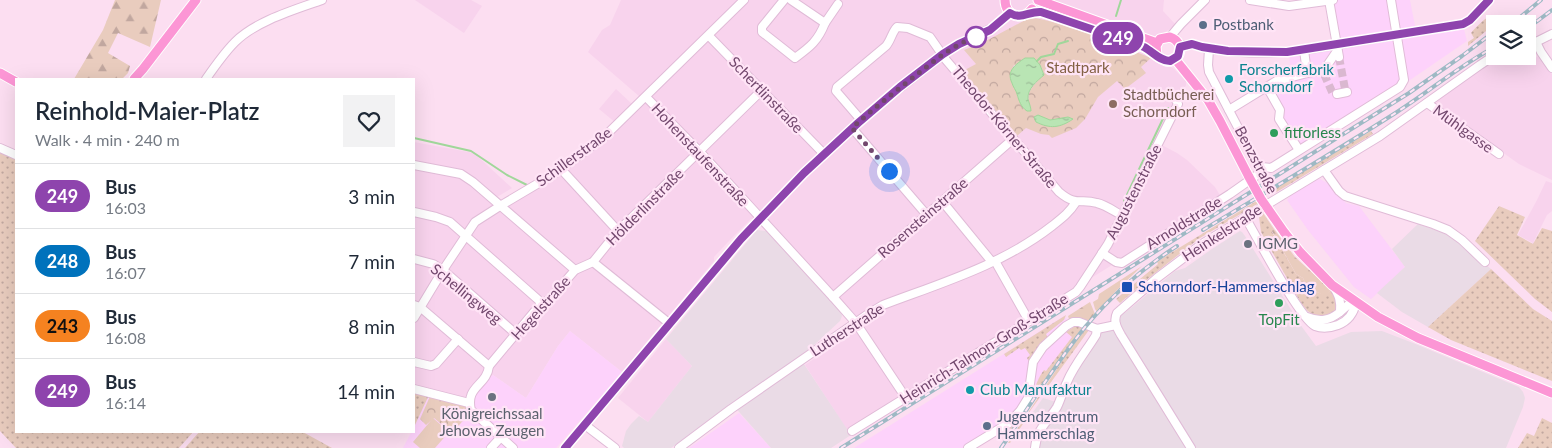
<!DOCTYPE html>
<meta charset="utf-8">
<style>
body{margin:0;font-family:Lato,sans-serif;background:#f2f2f3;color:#1f2937;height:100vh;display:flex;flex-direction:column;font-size:19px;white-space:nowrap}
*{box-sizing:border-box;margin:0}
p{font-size:16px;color:#747a83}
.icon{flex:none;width:28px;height:28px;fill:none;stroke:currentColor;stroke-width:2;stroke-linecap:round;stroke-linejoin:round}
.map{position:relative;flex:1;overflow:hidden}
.panel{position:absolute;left:15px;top:78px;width:400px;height:355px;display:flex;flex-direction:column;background:#fff;border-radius:0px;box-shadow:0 5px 20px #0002}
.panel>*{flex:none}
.badge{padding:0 10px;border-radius:16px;font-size:18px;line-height:32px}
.buttons{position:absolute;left:1486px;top:15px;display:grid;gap:10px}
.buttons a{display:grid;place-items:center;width:50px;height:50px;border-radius:0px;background:#fff;box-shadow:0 5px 20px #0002;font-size:25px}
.you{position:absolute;width:25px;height:25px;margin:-12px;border:4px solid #fff;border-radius:50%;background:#1a73e8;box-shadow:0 0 0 8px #1a73e833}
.map>.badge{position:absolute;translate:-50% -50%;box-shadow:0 0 0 2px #fff}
.round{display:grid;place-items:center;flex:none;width:52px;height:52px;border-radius:0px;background:#f2f2f3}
.summary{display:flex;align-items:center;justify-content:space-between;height:85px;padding:0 20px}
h1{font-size:24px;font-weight:600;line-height:38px}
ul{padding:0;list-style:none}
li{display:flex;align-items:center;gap:15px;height:65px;padding:0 20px;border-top:1px solid #e0e1e3}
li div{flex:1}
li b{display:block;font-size:19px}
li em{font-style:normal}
li .badge{min-width:55px;font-weight:700;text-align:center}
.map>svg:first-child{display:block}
.residential{fill:#f8d3ed}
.commercial{fill:#fdd2fb}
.industrial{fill:#eadbe6}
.grass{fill:url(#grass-dots)}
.forest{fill:url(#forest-firs)}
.park{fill:url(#park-crowns);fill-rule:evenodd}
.pitch{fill:#e9ccbe}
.water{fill:url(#water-ripples);stroke:#a0d79a}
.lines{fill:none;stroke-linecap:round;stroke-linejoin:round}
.stream{stroke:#a0d79a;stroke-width:2}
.minor-tunnel{stroke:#dab8d0;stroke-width:8;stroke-dasharray:8 4;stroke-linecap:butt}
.minor-casing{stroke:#e0bbd7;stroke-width:10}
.major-casing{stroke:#fff;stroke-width:11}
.minor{stroke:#fff;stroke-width:8}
.major{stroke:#fc96d5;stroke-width:9}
.rail-casing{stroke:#9eb9c4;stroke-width:4}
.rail{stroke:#ffe4f6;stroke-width:2;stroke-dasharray:5.5;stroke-linecap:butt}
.major-bridge-casing{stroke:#fff;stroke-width:11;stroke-linecap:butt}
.major-bridge{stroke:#fc96d5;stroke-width:9}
.line-casing{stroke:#fff;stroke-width:11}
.line{stroke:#8e44ad;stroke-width:8}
.walk{stroke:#72476d;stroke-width:5;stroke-dasharray:0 9}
.service-dot{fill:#5c6f8a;stroke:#ffe4f6;stroke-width:2}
.stop-dot{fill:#fff;stroke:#8e44ad;stroke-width:2.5}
.culture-dot{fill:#0f9aa8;stroke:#ffe4f6;stroke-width:2}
.education-dot{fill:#8d6e63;stroke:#ffe4f6;stroke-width:2}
.leisure-dot{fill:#2e9e5b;stroke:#ffe4f6;stroke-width:2}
.worship-dot{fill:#6b7280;stroke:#ffe4f6;stroke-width:2}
.transit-dot{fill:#1a4fb4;stroke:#ffe4f6;stroke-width:2}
.labels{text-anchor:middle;stroke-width:4.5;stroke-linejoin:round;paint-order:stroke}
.service-label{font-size:15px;fill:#4e5e75;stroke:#ffe4f6;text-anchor:start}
.park-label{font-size:15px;fill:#836144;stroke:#ffe4f6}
.culture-label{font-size:15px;fill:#0d838f;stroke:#ffe4f6;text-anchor:start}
.street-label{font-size:15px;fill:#72476d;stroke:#ffe4f6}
.education-label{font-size:15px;fill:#785e54;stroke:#ffe4f6;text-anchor:start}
.leisure-label{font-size:15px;fill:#27864d;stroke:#ffe4f6;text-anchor:start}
.worship-label{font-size:15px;fill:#5b616d;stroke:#ffe4f6;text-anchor:start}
.transit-label{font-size:15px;fill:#164399;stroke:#ffe4f6;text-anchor:start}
</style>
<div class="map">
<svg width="1552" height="448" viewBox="0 0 1552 448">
<defs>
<pattern id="grass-dots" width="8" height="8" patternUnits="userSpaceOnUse" patternTransform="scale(1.25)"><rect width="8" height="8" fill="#e9ccbe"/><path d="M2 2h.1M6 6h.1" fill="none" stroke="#c1a79f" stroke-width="1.8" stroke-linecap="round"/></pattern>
<pattern id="forest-firs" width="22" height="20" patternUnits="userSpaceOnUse" patternTransform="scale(1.25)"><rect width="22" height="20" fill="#e9ccbe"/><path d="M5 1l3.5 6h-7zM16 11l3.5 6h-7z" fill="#c1a79f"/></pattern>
<pattern id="park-crowns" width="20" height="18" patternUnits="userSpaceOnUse" patternTransform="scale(1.25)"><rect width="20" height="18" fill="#e9ccbe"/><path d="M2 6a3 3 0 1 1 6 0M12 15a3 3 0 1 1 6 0" fill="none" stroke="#c1a79f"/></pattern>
<pattern id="water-ripples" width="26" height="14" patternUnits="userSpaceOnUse" patternTransform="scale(1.25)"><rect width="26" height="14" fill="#b9e5b4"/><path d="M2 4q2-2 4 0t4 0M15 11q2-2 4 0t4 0" fill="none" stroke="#9bbb97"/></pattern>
</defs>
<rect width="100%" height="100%" fill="#fcdef1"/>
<g class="residential">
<polygon points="415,0 471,0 482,6 464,33"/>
<polygon points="621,0 1164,0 1163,11 1176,25 1162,34 1152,45 1168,65 1174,69 1186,81 1186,85 1156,142 1177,153 1187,160 1215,187 1221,197 907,393 861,325 764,219 751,219 729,241 714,257 714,261 622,372 570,331 558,346 526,398 493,375 463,399 414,390 414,142 474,153 512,188 497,197 502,202 561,167 616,123 599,109 616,89 632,104 640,97 588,52 602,30 610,25"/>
<polygon points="1518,56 1524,64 1533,57 1535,58 1538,56 1552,74 1552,180 1519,164 1437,106 1436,104 1439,98 1492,62 1504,56"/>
<polygon points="1546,181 1552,183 1552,211 1547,215 1533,243 1518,235 1537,200"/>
<polygon points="853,332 856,332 859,334 900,396 900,399 848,431 805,365"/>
<polygon points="666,339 692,366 648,422 618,398"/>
</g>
<g class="commercial">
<polygon points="1329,0 1410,0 1417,36 1464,29 1467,41 1362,113 1300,153 1263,90 1273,78 1291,75 1289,54 1338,45"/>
<polygon points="1320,179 1327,183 1346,203 1359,206 1405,267 1371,299 1354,287 1308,230 1287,200 1292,194 1315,180"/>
<polygon points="1064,316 1078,333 1023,411 967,448 854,448"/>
<polygon points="570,331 622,372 556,448 403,448 412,431 414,431 414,427 429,395 463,399 493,375 526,398 558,346"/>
<polygon points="739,413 771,448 689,448"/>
</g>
<g class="industrial">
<polygon points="1418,224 1450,235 1491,269 1428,327 1402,312 1377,293 1405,267 1392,249"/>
<polygon points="757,230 766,231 841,310 842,316 840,321 800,358 851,435 831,448 771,448 732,404 671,448 624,448 622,446 626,431 631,424 639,416 648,422 692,366 666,339"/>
<polygon points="1240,231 1242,232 1245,236 1302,327 1316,346 1351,332 1382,331 1413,343 1519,387 1523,392 1525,398 1523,407 1506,448 1039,448 1040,440 1045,429 1032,421 1033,412 1043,398 1056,402 1091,339 1131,308 1175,271 1185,268 1212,249"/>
</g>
<g class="grass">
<path d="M1497 16 1503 17 1468 46V42L1474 38 1471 33C1473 30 1484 19 1488 17 1491 16 1494 16 1497 16Z"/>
<polygon points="1371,131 1373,134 1270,196 1268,193"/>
<polygon points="0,150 16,157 16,431 194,431 179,448 16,448 0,431"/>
<polygon points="1258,200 1259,203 1200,238 1150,277 1120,303 1116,299 1158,264 1157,262 1169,254"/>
<polygon points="1499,206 1525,217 1517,235 1533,244 1542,228 1552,231 1552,312 1535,299 1475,241"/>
<path d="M1263 213 1274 229 1272 232 1296 274 1303 278 1309 292H1317L1325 295 1331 290C1347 309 1328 325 1309 312 1306 310 1304 306 1301 303L1261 232 1259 217Z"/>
<polygon points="1491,269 1533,309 1552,321 1552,381 1451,340 1428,327"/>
<polygon points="1066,315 1064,320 1046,334 1048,338 1041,343 1029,362 1027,358 1030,355 1025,348 1021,350 1019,348 1006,357 1004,354"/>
<path d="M1075 326 1083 327 1011 431 1010 427C1019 418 1029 405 1033 393 1036 385 1038 378 1044 370L1046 371 1072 337 1066 332Z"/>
<polygon points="1086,329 1089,330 1030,411 1029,423 1023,424 1010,443 1008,443 1070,349"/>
<polygon points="414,390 429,395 414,427"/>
<polygon points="1542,418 1552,423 1552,448 1518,448 1527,433 1534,436"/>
<polygon points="200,431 301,431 332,448 185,448"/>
</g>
<g class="forest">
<polygon points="115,0 161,0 150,47 118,33 108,53 130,66 128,73 122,79 74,79 103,30"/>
<polygon points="1274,229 1295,257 1331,290 1325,296 1317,292 1309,292 1303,278 1296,274 1272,231"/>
<polygon points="1142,266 1116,291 1097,312 1095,309 1093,302 1098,299 1099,294"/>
<polygon points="1090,302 1095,314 1088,322 1079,319 1069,319 1068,316"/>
</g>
<g class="park">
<path d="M1029 18C1050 18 1071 30 1092 34L1151 58 1141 67 1146 73 1125 89 1117 81 1098 97 1085 119 1076 128 1052 138 1049 135 1041 134 1026 128 1017 136 961 72 976 64 964 50 984 42ZM1014 65H1040L1044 74C1033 87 1024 91 1031 109L1018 98C1016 82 1005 83 1014 65Z"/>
<polygon points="431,394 456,401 466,406 469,414 452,433 434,418 426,425 420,419"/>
</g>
<polygon class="pitch" points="433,418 449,432 435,448 420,448 413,442"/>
<g class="water">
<path d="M1025 58H1034L1040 65 1044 75C1037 81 1027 89 1028 99 1029 103 1031 107 1031 111H1027C1021 107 1019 101 1017 94 1016 90 1013 87 1012 83 1006 71 1016 64 1025 58Z"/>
<path d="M1038 115 1050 120 1068 117 1073 119C1060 128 1050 129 1036 122L1034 117Z"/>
</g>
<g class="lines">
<g class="stream">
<polyline points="1116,16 1121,0"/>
<polyline points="1037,61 1041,57 1054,54 1058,44 1068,41"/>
<polyline points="414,138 471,151 507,175 527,185"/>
<polyline points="1124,201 1168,108"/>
</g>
<g class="minor-tunnel">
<polyline points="1339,57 1345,89"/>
<polyline points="1324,74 1333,94 1337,94"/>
</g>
<g class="minor-casing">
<g id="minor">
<path d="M784 0 762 27V32L795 58C810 47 818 41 825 23L791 0"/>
<polyline points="1250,0 1289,6 1333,0"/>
<polyline points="1329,0 1339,57"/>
<polyline points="825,23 838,4"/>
<polyline points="709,36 824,154"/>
<polyline points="1170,37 1181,24 1205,0"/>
<polyline points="1536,42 1541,52 1552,68"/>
<polyline points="1528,44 1536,42 1552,34"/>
<path d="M1180 47C1191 41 1198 47 1210 49 1240 53 1273 54 1304 50L1463 24 1470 20 1489 0"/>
<polyline points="1209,49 1208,65 1209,72 1256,162 1262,167 1271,168 1400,87 1404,80 1391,0"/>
<polyline points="1307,73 1324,70 1337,51"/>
<path d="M206 79C215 66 224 53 235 42 256 21 294 10 322 0"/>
<polyline points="1267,87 1280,110 1279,119 1299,150"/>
<polyline points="1337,94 1347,92"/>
<polyline points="646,97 700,152 833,297 856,323 906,398"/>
<polyline points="1427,103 1499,154"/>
<path d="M1229 110 1278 80C1288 79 1297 75 1307 73L1304 50"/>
<path d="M861 120 836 91 837 87 886 46C891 40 892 32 897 27L908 28 930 37 946 60 1059 192C1077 207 1080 198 1097 203 1106 205 1115 212 1123 216"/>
<polyline points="852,128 926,214"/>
<polyline points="0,148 16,155"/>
<polyline points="414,165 461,174 473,182 575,270"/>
<polyline points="561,169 618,231"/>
<polyline points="1324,170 1339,191 1345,196 1433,224 1448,230 1462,240 1485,262"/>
<polyline points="942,201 992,262"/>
<polyline points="414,212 436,217 450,222 543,304"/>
<path d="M1245 217C1257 237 1299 318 1315 326 1323 329 1330 328 1338 325 1348 321 1354 313 1356 302L1348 305 1340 312"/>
<polyline points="1102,253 1116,262 1122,263 1230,194 1257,175 1262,167"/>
<polyline points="414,259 433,264 443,270 516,334"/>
<polyline points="995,261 1029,321"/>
<polyline points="593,262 670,324"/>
<polyline points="833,297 1013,139"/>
<polyline points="414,305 420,307 489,366"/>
<path d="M1307 317C1320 322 1329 321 1340 312 1341 301 1339 295 1333 286"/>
<polyline points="414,318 443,270 475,222 500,206 554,174 604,137 744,0"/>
<polyline points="414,362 431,366 436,364 458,339"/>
<polyline points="414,389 469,403"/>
<polyline points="585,425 615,448"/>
<polyline points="852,431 1076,292 1080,287 1108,244 1178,104 1175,98"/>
<polyline points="491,448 501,437"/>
<path d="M513 448 471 410C465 386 487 386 489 366L539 306 550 299 575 270 593 262 618 231 762 90"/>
<polyline points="565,448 741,239 804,173 858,123 901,87 943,54 959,44 996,26 1009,13"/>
<path d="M679 448 731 409 868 314 883 305C941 283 1002 265 1052 226 1062 218 1069 213 1076 202"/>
<polyline points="968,448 1009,423 1020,411 1028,398 1033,362 1043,347 1066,326 1073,322 1079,322 1097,329 1116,325"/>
<path d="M1035 448C1037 428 1047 423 1057 407 1061 399 1063 390 1067 382 1074 365 1087 350 1096 335L1097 329"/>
<path d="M1191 448 1121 335C1117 328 1113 321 1117 313L1157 278 1202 244 1380 136 1480 65 1495 55"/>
</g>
</g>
<g class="major-casing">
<g id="major">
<path d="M1005 0C1005 16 1022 22 1032 9"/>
<polyline points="1038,0 1157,43"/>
<path d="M1029 13 1041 12C1065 19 1088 27 1111 35 1121 39 1133 42 1143 47 1151 50 1160 60 1166 61 1181 64 1186 42 1170 37L1160 39 1156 46 1157 55"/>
<polyline points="1175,59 1208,100 1220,121 1249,177"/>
<polyline points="0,73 16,82"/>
<polyline points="134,79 143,69 196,0"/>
<polyline points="1284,232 1300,252 1332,285 1378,317 1418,338 1552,393"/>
</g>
</g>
<use href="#minor" class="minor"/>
<use href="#major" class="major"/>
<g class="rail-casing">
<g id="rail">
<polyline points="1512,24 1541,0"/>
<polyline points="1528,28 1552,10"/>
<path d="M1203 230C1268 191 1333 153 1397 112 1430 91 1460 65 1495 47"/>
<polyline points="841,448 1409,93 1462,56 1495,31"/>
<path d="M1001 448C1029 407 1055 364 1086 326 1112 295 1143 268 1177 246"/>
</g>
</g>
<use href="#rail" class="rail"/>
<g class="major-bridge-casing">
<polyline id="major-bridge" points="1249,177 1261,199 1284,232"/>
</g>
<use href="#major-bridge" class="major-bridge"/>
</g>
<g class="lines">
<g class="line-casing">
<path id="line" d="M565 448 741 239 804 173 858 123 900 87 943 54 959 44 990 30 1010 13C1021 20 1029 11 1041 12L1144 47C1153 52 1160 61 1170 61L1178 56 1180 47 1192 44 1202 47 1228 51 1287 52 1463 24 1470 20 1489 0"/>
</g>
<use href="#line" class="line"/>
<path class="walk" d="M889 171 852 128C872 110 893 93 915 76 934 61 953 45 976 37"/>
</g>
<g class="service-dot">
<circle cx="1203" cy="25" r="5"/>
<circle cx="987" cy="426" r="5"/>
</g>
<circle class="stop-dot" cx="976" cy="37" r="10"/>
<g class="culture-dot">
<circle cx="1229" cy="79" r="5"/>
<circle cx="970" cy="390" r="5"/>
</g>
<circle class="education-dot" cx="1113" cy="104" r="5"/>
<g class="leisure-dot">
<circle cx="1274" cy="133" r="5"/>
<circle cx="1279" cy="303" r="5"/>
</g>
<g class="worship-dot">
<circle cx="1248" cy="244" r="5"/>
<circle cx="492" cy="397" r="5"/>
</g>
<rect class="transit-dot" x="1121" y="281" width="12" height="12" rx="2.5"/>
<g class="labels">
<g class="service-label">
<text x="1213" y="30">Postbank</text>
<text x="997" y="422">Jugendzentrum<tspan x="997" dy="17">Hammerschlag</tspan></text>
</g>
<g class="park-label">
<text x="1078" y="73">Stadtpark</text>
</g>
<g class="culture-label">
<text x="1239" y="75">Forscherfabrik<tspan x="1239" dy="17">Schorndorf</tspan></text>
<text x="980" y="395">Club Manufaktur</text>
</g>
<g class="street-label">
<text transform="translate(766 95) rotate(46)" y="5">Schertlinstraße</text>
<text transform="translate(1004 127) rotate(50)" y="5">Theodor-Körner-Straße</text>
<text transform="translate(1463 129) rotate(36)" y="5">Mühlgasse</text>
<text transform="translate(700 155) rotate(47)" y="5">Hohenstaufenstraße</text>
<text transform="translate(574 157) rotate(-36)" y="5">Schillerstraße</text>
<text transform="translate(1256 160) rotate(62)" y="5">Benzstraße</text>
<text transform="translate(1134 192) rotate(-63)" y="5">Augustenstraße</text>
<text transform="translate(645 207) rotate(-45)" y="5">Hölderlinstraße</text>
<text transform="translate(923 218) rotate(-41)" y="5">Rosensteinstraße</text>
<text transform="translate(1184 223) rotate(-32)" y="5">Arnoldstraße</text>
<text transform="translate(1222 233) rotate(-33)" y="5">Heinkelstraße</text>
<text transform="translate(466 294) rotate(39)" y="5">Schellingweg</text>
<text transform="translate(541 308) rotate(-48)" y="5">Hegelstraße</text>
<text transform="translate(847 330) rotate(-33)" y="5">Lutherstraße</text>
<text transform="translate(984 349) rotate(-32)" y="5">Heinrich-Talmon-Groß-Straße</text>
</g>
<g class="education-label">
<text x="1123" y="100">Stadtbücherei<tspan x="1123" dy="17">Schorndorf</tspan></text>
</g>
<g class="leisure-label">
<text x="1284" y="138">fitforless</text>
<text x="1279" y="325" text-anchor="middle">TopFit</text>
</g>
<g class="worship-label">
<text x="1258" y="249">IGMG</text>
<text x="492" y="419" text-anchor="middle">Königreichssaal<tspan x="492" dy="17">Jehovas Zeugen</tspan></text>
</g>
<g class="transit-label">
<text x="1138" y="292">Schorndorf-Hammerschlag</text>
</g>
</g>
</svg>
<div class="buttons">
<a><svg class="icon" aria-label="layers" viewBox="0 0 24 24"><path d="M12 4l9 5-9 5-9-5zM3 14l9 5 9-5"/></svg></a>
</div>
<div class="you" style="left:889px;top:171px"></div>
<b class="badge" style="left:1118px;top:38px;background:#8e44ad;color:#fff">249</b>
<section class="panel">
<div class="summary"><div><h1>Reinhold-Maier-Platz</h1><p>Walk · 4 min · 240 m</p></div><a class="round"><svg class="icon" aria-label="heart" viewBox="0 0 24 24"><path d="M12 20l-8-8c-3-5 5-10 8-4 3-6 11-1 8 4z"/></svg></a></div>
<ul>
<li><span class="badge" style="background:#8e44ad;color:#fff">249</span><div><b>Bus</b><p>16:03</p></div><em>3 min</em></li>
<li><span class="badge" style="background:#0072bc;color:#fff">248</span><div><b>Bus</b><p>16:07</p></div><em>7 min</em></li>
<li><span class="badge" style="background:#f58220;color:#111">243</span><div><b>Bus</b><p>16:08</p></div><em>8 min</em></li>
<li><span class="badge" style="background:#8e44ad;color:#fff">249</span><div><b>Bus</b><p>16:14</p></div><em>14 min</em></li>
</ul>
</section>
</div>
